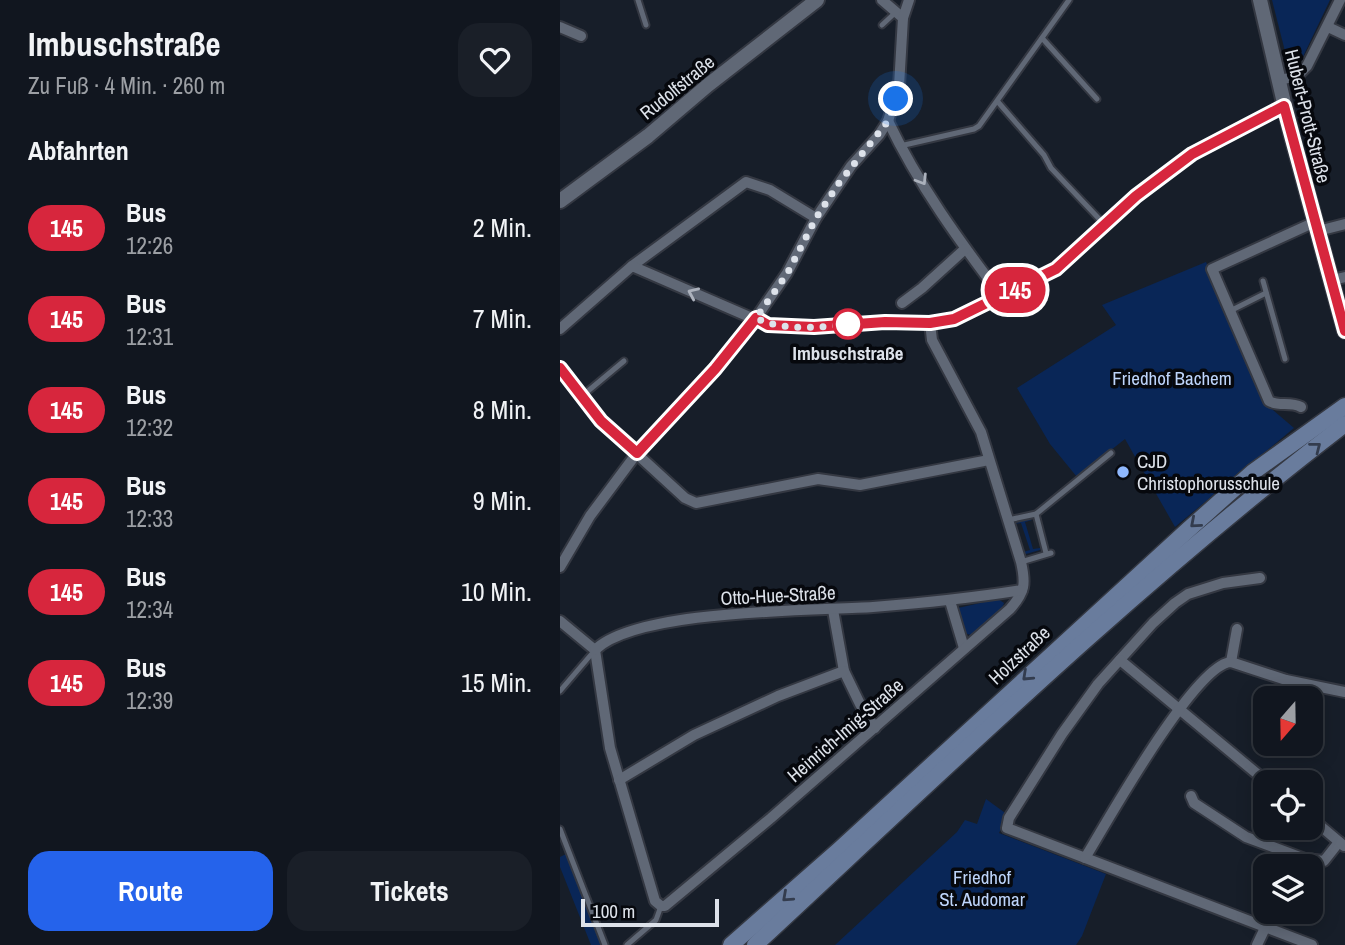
<!DOCTYPE html>
<html lang="de">
<meta charset="utf-8">
<style>
body{margin:0;font-family:"Archivo Narrow",sans-serif;background:#1a1f28;color:#f1f3f6;height:100vh;display:flex;flex-direction:column;font-size:26px;white-space:nowrap}
*{box-sizing:border-box;margin:0}
p{font-size:23px;color:#9c9fa4}
.icon{flex:none;width:38px;height:38px;fill:none;stroke:currentColor;stroke-width:2;stroke-linecap:round;stroke-linejoin:round}
.map{position:relative;flex:1;overflow:hidden}
.panel{display:flex;flex-direction:column;background:#11161f;width:560px}
.panel>*{flex:none}
.badge{padding:0 14px;border-radius:23px;font-size:24px;line-height:46px}
.needle{width:46px;rotate:200deg}
.controls{position:absolute;left:693px;top:686px;display:grid;gap:14px}
.controls a{display:grid;place-items:center;width:70px;height:70px;border-radius:14px;background:#11161f;box-shadow:0 4px 18px #0003,0 0 0 2px #30353d;font-size:35px}
.scale{position:absolute;left:21px;bottom:18px;width:138px;box-sizing:border-box;padding-left:7px;border:4px solid #dde2ea;border-top:0;font-size:19px;line-height:24px;white-space:nowrap;color:#dde2ea;-webkit-text-stroke:5px #06080d;paint-order:stroke}
.you{position:absolute;width:35px;height:35px;margin:-18px;border:5px solid #fff;border-radius:50%;background:#1a73e8;box-shadow:0 0 0 10px #1a73e833}
.map>.badge{position:absolute;translate:-50% -50%;box-shadow:0 0 0 4px #fff}
h2{padding:0 28px;font-size:26px;line-height:63px}
.round{display:grid;place-items:center;flex:none;width:74px;height:74px;border-radius:21px;background:#1a1f28}
.headline{display:flex;align-items:center;justify-content:space-between;height:119px;padding:0 28px}
h1{font-size:33px;font-weight:700;line-height:52px}
.primary-button{display:flex;gap:14px;margin-top:auto;padding:14px 28px}
.primary-button a{flex:1;height:80px;border-radius:21px;background:#2563eb;color:#fff;font-size:28px;font-weight:700;line-height:80px;text-align:center}
.primary-button a+a{background:#1a1f28;color:#f1f3f6}
ul{padding:0;list-style:none}
li{display:flex;align-items:center;gap:21px;height:91px;padding:0 28px}
li div{flex:1}
li b{display:block;font-size:26px}
li em{font-style:normal}
li .badge{min-width:77px;font-weight:700;text-align:center}
main{display:flex;flex:1;min-height:0}
.map>svg:first-child{display:block}
.green{fill:#092657}
.lines{fill:none;stroke-linecap:round;stroke-linejoin:round}
.service-casing{stroke:#343842;stroke-width:9}
.minor-casing{stroke:#343842;stroke-width:14}
.tertiary-casing{stroke:#343842;stroke-width:18}
.secondary-casing{stroke:#343842;stroke-width:19}
.service{stroke:#606876;stroke-width:5}
.minor{stroke:#606876;stroke-width:10}
.tertiary{stroke:#606876;stroke-width:14}
.secondary{stroke:#697c9d;stroke-width:16}
.oneway{stroke:#abb1bc}
.oneway2{stroke:#333c4e}
.line-casing{stroke:#fff;stroke-width:16}
.line{stroke:#d7263d;stroke-width:10}
.walk{stroke:#dde2ea;stroke-width:7;stroke-dasharray:0 12.6}
.stop-dot{fill:#fff;stroke:#d7263d;stroke-width:3.5}
.poi-dot{fill:#8fb8fd;stroke:#06080d;stroke-width:2.5}
.labels{text-anchor:middle;stroke-width:7;stroke-linejoin:round;paint-order:stroke}
.street-label{font-size:19px;fill:#dde2ea;stroke:#06080d}
.stop-label{font-size:19px;font-weight:bold;fill:#dde2ea;stroke:#06080d}
.park-label{font-size:19px;fill:#bed5fb;stroke:#06080d}
.poi-label{font-size:19px;fill:#dde2ea;stroke:#06080d;text-anchor:start}
</style>
<main>
<section class="panel">
<div class="headline"><div><h1>Imbuschstraße</h1><p>Zu Fuß · 4 Min. · 260 m</p></div><a class="round"><svg class="icon" aria-label="heart" viewBox="0 0 24 24"><path d="M12 20l-8-8c-3-5 5-10 8-4 3-6 11-1 8 4z"/></svg></a></div>
<h2>Abfahrten</h2>
<ul>
<li><span class="badge" style="background:#d7263d;color:#fff">145</span><div><b>Bus</b><p>12:26</p></div><em>2 Min.</em></li>
<li><span class="badge" style="background:#d7263d;color:#fff">145</span><div><b>Bus</b><p>12:31</p></div><em>7 Min.</em></li>
<li><span class="badge" style="background:#d7263d;color:#fff">145</span><div><b>Bus</b><p>12:32</p></div><em>8 Min.</em></li>
<li><span class="badge" style="background:#d7263d;color:#fff">145</span><div><b>Bus</b><p>12:33</p></div><em>9 Min.</em></li>
<li><span class="badge" style="background:#d7263d;color:#fff">145</span><div><b>Bus</b><p>12:34</p></div><em>10 Min.</em></li>
<li><span class="badge" style="background:#d7263d;color:#fff">145</span><div><b>Bus</b><p>12:39</p></div><em>15 Min.</em></li>
</ul>
<div class="primary-button"><a>Route</a><a>Tickets</a></div>
</section>
<div class="map">
<svg width="785" height="945" viewBox="0 0 785 945">
<rect width="100%" height="100%" fill="#171e29"/>
<g class="green">
<polygon points="712,0 770,0 740,63 733,67 728,63"/>
<polygon points="646,262 703,399 706,404 734,428 615,527 565,439 517,477 490,444 457,388 556,325 542,305"/>
<polygon points="469,519 472,520 465,522 473,549 480,548 480,550 466,554 463,552 470,550 461,523 454,524"/>
<polygon points="438,599 444,603 442,608 411,635 404,633 398,608"/>
<polygon points="426,799 448,815 439,833 546,874 522,936 516,945 275,945 397,832 405,820 417,824"/>
<polygon points="8,853 42,945 31,945 0,867 0,857"/>
</g>
<g class="lines">
<g class="service-casing">
<g id="service">
<polyline points="78,0 86,25"/>
<polyline points="322,25 336,12"/>
<polyline points="482,38 537,99"/>
<polyline points="438,102 484,155 491,168 544,224"/>
<polyline points="340,146 414,129 419,126 509,0"/>
<polyline points="703,281 725,359"/>
<polyline points="670,311 706,293"/>
<polyline points="22,396 64,361"/>
<polyline points="476,514 486,553"/>
<polyline points="448,520 476,514 551,453"/>
<polyline points="461,562 491,553"/>
<polyline points="0,691 35,650"/>
<polyline points="751,701 756,687"/>
<polyline points="0,829 45,945"/>
<polyline points="67,945 96,920 101,906"/>
</g>
</g>
<g class="minor-casing">
<g id="minor">
<polyline points="322,0 343,18"/>
<polyline points="0,27 21,36"/>
<polyline points="768,27 785,35"/>
<polyline points="720,80 737,76 747,66 780,0"/>
<path d="M328 121C358 184 400 242 442 297"/>
<polyline points="758,231 785,224"/>
<polyline points="72,266 186,182 210,190 256,218"/>
<polyline points="772,280 785,277"/>
<polyline points="342,303 362,288 405,249"/>
<polyline points="0,329 72,266 208,325 254,327 325,322 370,323 394,319 496,269 576,196 632,154 724,106"/>
<polyline points="0,368 41,421 125,498 136,503 258,479 300,485 429,460"/>
<path d="M741 407C730 401 719 407 709 401L652 269 755 222"/>
<polyline points="0,567 30,516 77,453 155,369 196,318 227,273 256,218 291,166 319,135 328,121 339,86 343,18 349,0"/>
<polyline points="700,578 663,583 628,594 615,603 593,623 538,684 502,734 449,818 447,828 752,945"/>
<polyline points="390,601 404,648"/>
<polyline points="273,610 284,671 300,704 315,728"/>
<path d="M0 621 35 650 50 748 95 901 101 906H105L211 818 450 609C465 592 466 584 461 562L421 432 372 340 370 323"/>
<path d="M35 650C76 609 252 611 313 607 363 603 412 598 462 590"/>
<polyline points="560,660 707,782"/>
<polyline points="671,662 677,629"/>
<polyline points="59,780 134,735 218,696 284,671"/>
<polyline points="631,796 634,803 686,837 745,859 764,861 779,842"/>
<polyline points="751,818 784,846"/>
<path d="M525 858C547 822 635 664 671 662L726 680 785 692"/>
<polyline points="697,945 705,928"/>
</g>
</g>
<g class="tertiary-casing">
<g id="tertiary">
<polyline points="700,0 731,133 785,331"/>
<polyline points="0,201 88,136 148,85 257,0"/>
</g>
</g>
<g class="secondary-casing">
<g id="secondary">
<polyline points="171,945 279,850 629,529 693,472 785,406"/>
<path d="M195 945C387 767 576 584 785 424"/>
</g>
</g>
<use href="#service" class="service"/>
<use href="#minor" class="minor"/>
<use href="#tertiary" class="tertiary"/>
<use href="#secondary" class="secondary"/>
</g>
<defs><path id="oneway-chevron" d="M-2-3.5L2.5 0L-2 3.5" fill="none" stroke-width="1.6" stroke-linecap="round" stroke-linejoin="round" transform="scale(1.75)"/></defs>
<g class="oneway">
<use href="#oneway-chevron" transform="translate(362 180) rotate(58)"/>
<use href="#oneway-chevron" transform="translate(133 293) rotate(-156)"/>
</g>
<g class="oneway2">
<use href="#oneway-chevron" transform="translate(756 447) rotate(-38)"/>
<use href="#oneway-chevron" transform="translate(635 523) rotate(139)"/>
<use href="#oneway-chevron" transform="translate(467 676) rotate(137)"/>
<use href="#oneway-chevron" transform="translate(227 897) rotate(138)"/>
</g>
<g class="lines">
<g class="line-casing">
<polyline id="line" points="0,368 41,421 77,453 155,369 196,318 208,325 254,327 325,322 370,323 394,319 496,269 576,196 632,154 724,106 785,331"/>
</g>
<use href="#line" class="line"/>
<path class="walk" d="M288 324C260 328 221 331 196 318L227 274 256 218 279 183 328 121 336 99"/>
</g>
<circle class="stop-dot" cx="288" cy="324" r="14"/>
<circle class="poi-dot" cx="563" cy="472" r="7"/>
<g class="labels">
<g class="street-label">
<text transform="translate(117 87) rotate(-39)" y="7">Rudolfstraße</text>
<text transform="translate(748 116) rotate(76)" y="7">Hubert-Prott-Straße</text>
<text transform="translate(218 595) rotate(-3)" y="7">Otto-Hue-Straße</text>
<text transform="translate(459 655) rotate(-43)" y="7">Holzstraße</text>
<text transform="translate(285 730) rotate(-41)" y="7">Heinrich-Imig-Straße</text>
</g>
<g class="stop-label">
<text x="288" y="360">Imbuschstraße</text>
</g>
<g class="park-label">
<text x="612" y="385">Friedhof Bachem</text>
<text x="422" y="884">Friedhof<tspan x="422" dy="22">St. Audomar</tspan></text>
</g>
<g class="poi-label">
<text x="577" y="468">CJD<tspan x="577" dy="22">Christophorusschule</tspan></text>
</g>
</g>
</svg>
<div class="controls">
<a><svg class="needle" viewBox="-14 -14 28 28"><path d="M0-13l5 13h-10z" fill="#e53935"/><path d="M0 13l5-13h-10z" fill="#9c9fa4"/></svg></a>
<a><svg class="icon" aria-label="locate" viewBox="0 0 24 24"><circle cx="12" cy="12" r="6"/><path d="M12 2v4M12 18v4M2 12h4M18 12h4"/></svg></a>
<a><svg class="icon" aria-label="layers" viewBox="0 0 24 24"><path d="M12 4l9 5-9 5-9-5zM3 14l9 5 9-5"/></svg></a>
</div>
<div class="scale">100 m</div>
<div class="you" style="left:336px;top:99px"></div>
<b class="badge" style="left:455px;top:290px;background:#d7263d;color:#fff">145</b>
</div>
</main>
